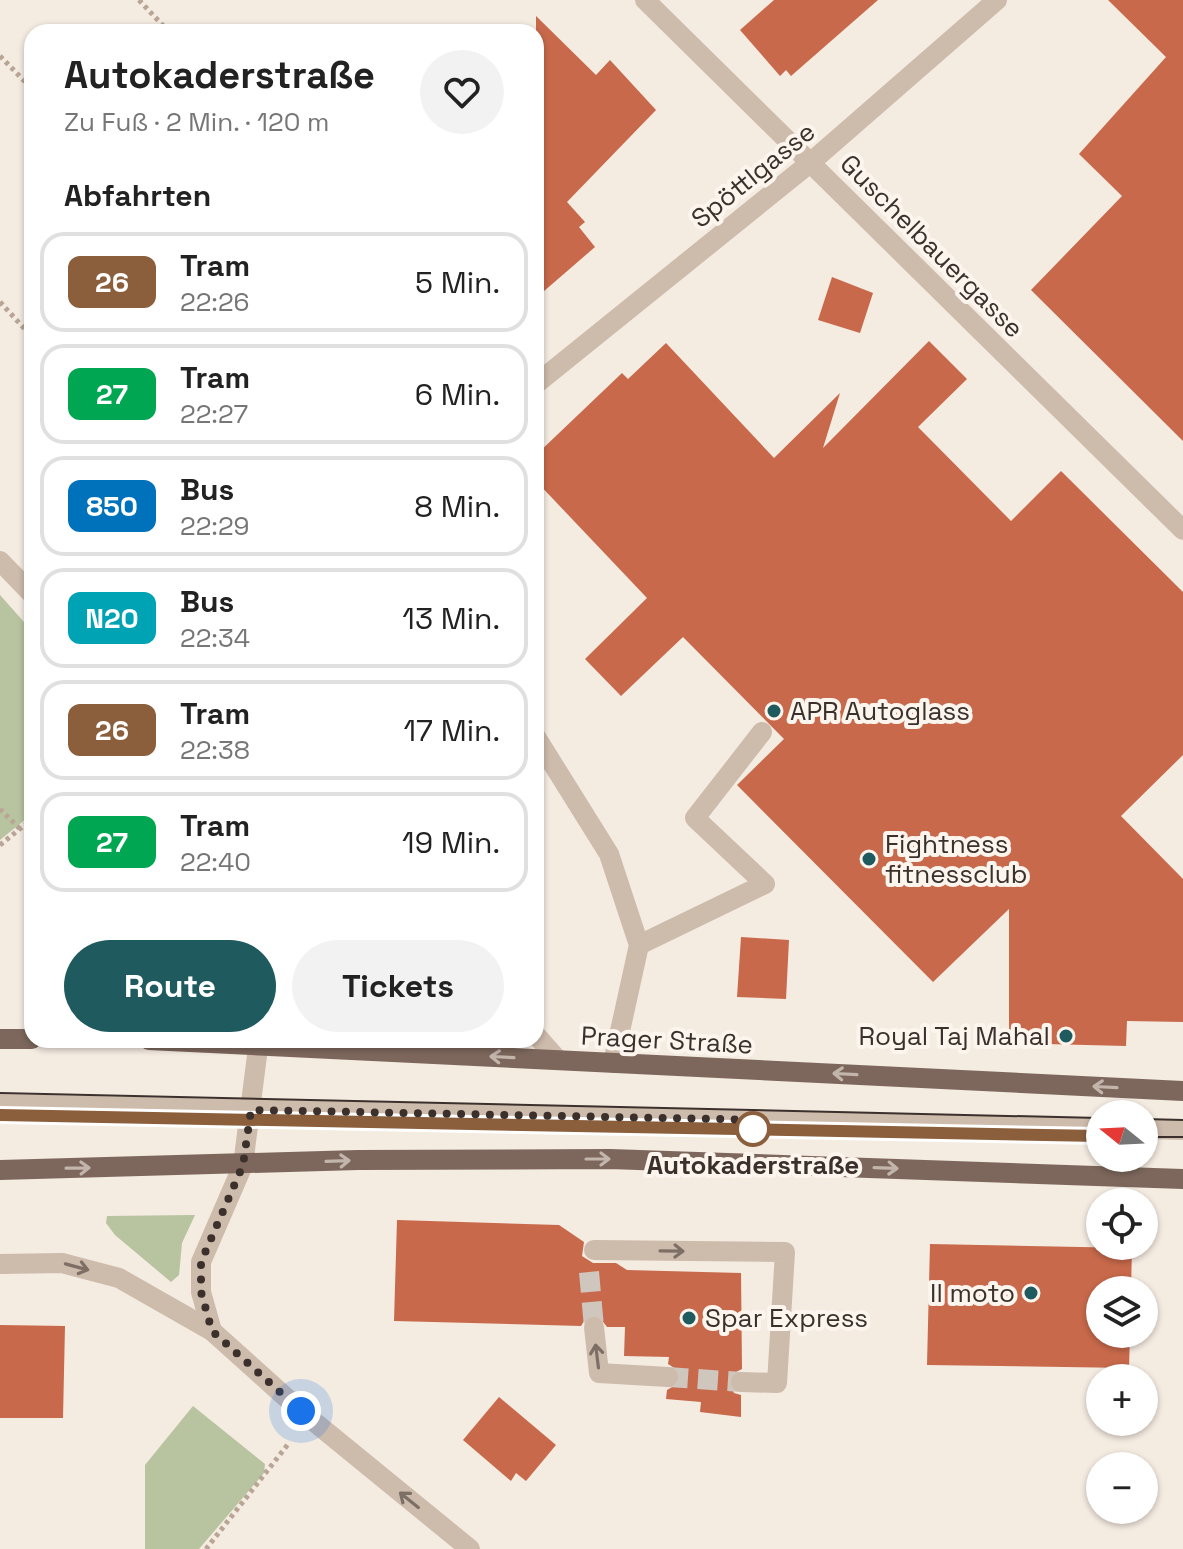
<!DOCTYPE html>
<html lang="de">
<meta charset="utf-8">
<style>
body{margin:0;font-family:"Space Grotesk",sans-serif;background:#f2f2f2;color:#222;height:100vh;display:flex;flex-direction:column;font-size:30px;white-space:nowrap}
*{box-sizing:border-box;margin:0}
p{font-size:26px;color:#767676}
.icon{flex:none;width:44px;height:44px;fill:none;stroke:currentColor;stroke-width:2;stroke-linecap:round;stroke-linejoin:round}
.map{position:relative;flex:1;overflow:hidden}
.panel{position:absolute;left:24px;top:24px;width:520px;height:1024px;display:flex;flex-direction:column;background:#fff;border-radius:24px;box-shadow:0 2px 6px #0004}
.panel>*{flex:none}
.badge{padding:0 16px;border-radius:12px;font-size:28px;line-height:52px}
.needle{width:52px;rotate:288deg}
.fabs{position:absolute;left:1086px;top:1100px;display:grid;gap:16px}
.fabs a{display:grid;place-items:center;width:72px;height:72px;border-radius:50%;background:#fff;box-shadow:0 2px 6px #0004;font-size:40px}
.you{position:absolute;width:40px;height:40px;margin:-20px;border:6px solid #fff;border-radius:50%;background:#1a73e8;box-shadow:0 0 0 12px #1a73e833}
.map>.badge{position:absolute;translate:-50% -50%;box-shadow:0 0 0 4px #fff}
h2{padding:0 40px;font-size:30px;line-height:72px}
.round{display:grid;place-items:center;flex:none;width:84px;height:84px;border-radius:42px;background:#f2f2f2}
.headline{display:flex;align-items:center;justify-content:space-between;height:136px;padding:0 40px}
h1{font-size:38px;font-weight:600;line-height:60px}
.action{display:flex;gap:16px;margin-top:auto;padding:16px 40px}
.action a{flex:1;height:92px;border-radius:48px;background:#1f5a5e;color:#fff;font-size:32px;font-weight:600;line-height:92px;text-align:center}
.action a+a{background:#f2f2f2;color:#222}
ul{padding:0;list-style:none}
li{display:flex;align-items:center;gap:24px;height:100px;margin:0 16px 12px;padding:0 24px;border:4px solid #e0e0e0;border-radius:24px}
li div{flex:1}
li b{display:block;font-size:30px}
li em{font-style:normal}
li .badge{min-width:88px;font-weight:700;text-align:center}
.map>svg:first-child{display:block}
.green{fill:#b8c4a0}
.building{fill:#c8694b}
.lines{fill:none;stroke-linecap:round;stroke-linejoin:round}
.minor-tunnel{stroke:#cfc6bd;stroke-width:20;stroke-dasharray:20 10;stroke-linecap:butt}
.path{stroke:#b9a596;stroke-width:5;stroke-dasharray:4 4;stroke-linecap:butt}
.minor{stroke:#cdbbac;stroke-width:20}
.major{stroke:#7d675c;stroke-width:20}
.tram{stroke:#3b302b;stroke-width:2}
.oneway{stroke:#c2b5ac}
.oneway2{stroke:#7d6f65}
.line-casing{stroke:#fff;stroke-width:18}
.line{stroke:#8b5e3c;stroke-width:12}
.walk{stroke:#3b302b;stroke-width:8;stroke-dasharray:0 14.4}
.poi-dot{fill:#1f5a5e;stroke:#fbf5ee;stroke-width:3}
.stop-dot{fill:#fff;stroke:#8b5e3c;stroke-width:4}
.labels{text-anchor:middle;stroke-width:8;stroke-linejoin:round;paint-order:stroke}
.street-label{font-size:26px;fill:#3b302b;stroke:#fbf5ee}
.poi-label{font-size:26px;fill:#3b302b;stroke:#fbf5ee;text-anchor:start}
.stop-label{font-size:26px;font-weight:bold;fill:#3b302b;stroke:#fbf5ee}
</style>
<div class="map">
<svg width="1183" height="1549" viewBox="0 0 1183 1549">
<rect width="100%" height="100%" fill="#f4ebe1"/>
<g class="green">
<polygon points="0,595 32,631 32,814 0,840"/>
<polygon points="195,1215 182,1243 179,1275 171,1282 115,1235 106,1223 107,1216"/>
<polygon points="193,1406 265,1464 264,1473 199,1549 145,1549 145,1465"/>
</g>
<g class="building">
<polygon points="774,0 878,0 791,76 786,70 780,76 740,30"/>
<polygon points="1108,0 1183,0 1183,441 1031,290 1122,196 1079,154 1166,57"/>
<polygon points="536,16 596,75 610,60 656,110 567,202 585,222 579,227 595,247 536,298"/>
<polygon points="832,277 873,293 860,333 818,320"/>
<polygon points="929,341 967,379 918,427 1011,521 1061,471 1183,592 1183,755 1121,816 1183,879 1183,1022 1127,1021 1126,1046 1009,1043 1009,909 933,982 737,785 784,739 683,637 621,696 585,659 647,598 536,481 536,455 622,373 628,379 666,343 774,458 840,393 823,448"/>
<polygon points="741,937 789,940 786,999 737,997"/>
<polygon points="397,1220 559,1225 584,1242 582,1256 593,1263 616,1263 627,1270 741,1273 742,1369 730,1375 728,1382 734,1393 741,1395 741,1417 700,1412 701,1402 666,1399 667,1390 679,1383 679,1371 668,1364 669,1357 624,1356 625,1327 607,1327 598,1315 587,1316 581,1326 394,1321"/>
<polygon points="930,1244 1132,1248 1131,1290 1100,1290 1100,1334 1130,1334 1129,1368 927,1365"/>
<polygon points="0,1325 65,1326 63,1418 0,1418"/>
<polygon points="499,1397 556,1445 526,1481 516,1473 511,1481 463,1440"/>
</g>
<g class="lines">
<g class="minor-tunnel">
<polyline points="589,1272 594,1327"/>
<polyline points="668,1377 741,1382"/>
</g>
<g class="path">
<polyline points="139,0 169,32"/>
<polyline points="0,56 32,89"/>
<polyline points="0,302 32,337"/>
<polyline points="0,809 20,829"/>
<polyline points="0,845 32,819"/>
<polyline points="206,1549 289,1443"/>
</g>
<g class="minor">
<polyline points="645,0 1183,530"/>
<polyline points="536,384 810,163 997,0"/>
<polyline points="0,561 32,594"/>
<polyline points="536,737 609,854 639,945 613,1063"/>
<polyline points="639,945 765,884 695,818 762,732"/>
<polyline points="536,1035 558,1060"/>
<polyline points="259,1040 243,1165 201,1262 201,1292 212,1331 301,1411 470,1549"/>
<polyline points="0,1104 1100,1128"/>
<polyline points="1144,1129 1183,1130"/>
<polyline points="594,1250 785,1252 777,1383 741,1382"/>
<polyline points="0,1264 62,1263 119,1278 212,1331"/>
<polyline points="594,1327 599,1373 668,1377"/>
</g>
<g class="major">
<polyline points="0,1039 32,1039"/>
<polyline points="149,1040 1183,1091"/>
<polyline points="0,1170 358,1160 610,1159 1183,1179"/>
</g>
<g class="tram">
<polyline points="0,1093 1100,1118"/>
<polyline points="0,1115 1100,1136"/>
<polyline points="1144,1119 1183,1120"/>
<polyline points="1144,1137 1183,1137"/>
</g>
</g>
<defs><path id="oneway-shaft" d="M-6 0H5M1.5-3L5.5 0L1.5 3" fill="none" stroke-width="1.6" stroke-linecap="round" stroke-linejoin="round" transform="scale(2)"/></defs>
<g class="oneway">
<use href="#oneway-shaft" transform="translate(502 1057) rotate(-177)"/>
<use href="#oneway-shaft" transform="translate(845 1074) rotate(-177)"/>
<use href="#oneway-shaft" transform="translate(1105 1087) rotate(-177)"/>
<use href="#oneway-shaft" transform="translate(598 1159)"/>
<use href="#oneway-shaft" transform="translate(338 1161) rotate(-2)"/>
<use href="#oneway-shaft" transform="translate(78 1168) rotate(-1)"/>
<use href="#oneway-shaft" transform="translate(886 1168) rotate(2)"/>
</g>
<g class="oneway2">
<use href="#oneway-shaft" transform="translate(672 1251) rotate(1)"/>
<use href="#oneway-shaft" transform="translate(77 1267) rotate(15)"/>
<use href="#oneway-shaft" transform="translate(597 1356) rotate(-97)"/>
<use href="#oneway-shaft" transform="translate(409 1500) rotate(-141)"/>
</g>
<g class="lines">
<g class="line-casing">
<polyline id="line" points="0,1115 1100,1136"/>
</g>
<use href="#line" class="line"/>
<polyline class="walk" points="301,1411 212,1331 201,1292 201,1262 243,1165 251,1110 766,1120 753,1129"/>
</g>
<g class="poi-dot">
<circle cx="774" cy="711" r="8"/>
<circle cx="869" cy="859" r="8"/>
<circle cx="1066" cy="1036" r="8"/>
<circle cx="1031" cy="1293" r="8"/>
<circle cx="689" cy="1318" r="8"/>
</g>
<circle class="stop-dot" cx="753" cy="1129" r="16"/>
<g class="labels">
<g class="street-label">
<text transform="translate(753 175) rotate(-39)" y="9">Spöttlgasse</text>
<text transform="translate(932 246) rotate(45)" y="9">Guschelbauergasse</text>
<text transform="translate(667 1040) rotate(3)" y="9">Prager Straße</text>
</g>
<g class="poi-label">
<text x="790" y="720">APR Autoglass</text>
<text x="885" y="853">Fightness<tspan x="885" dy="30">fitnessclub</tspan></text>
<text x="1050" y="1045" text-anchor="end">Royal Taj Mahal</text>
<text x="1015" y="1302" text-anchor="end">Il moto</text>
<text x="705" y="1327">Spar Express</text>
</g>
<g class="stop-label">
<text x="753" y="1174">Autokaderstraße</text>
</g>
</g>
</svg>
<div class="fabs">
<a><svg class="needle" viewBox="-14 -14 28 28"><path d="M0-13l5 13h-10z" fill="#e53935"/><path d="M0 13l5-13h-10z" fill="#767676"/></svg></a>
<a><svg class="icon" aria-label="locate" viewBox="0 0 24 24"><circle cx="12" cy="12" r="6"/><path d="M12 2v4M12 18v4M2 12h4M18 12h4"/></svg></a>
<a><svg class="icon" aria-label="layers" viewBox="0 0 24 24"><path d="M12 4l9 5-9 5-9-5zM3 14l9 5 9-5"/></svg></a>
<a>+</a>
<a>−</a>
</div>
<div class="you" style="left:301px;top:1411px"></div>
<section class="panel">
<div class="headline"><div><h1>Autokaderstraße</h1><p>Zu Fuß · 2 Min. · 120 m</p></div><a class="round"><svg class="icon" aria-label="heart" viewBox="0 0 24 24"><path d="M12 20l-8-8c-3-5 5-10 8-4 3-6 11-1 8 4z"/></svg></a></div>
<h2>Abfahrten</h2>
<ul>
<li><span class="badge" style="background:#8b5e3c;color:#fff">26</span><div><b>Tram</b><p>22:26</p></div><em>5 Min.</em></li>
<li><span class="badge" style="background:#00a651;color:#fff">27</span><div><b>Tram</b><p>22:27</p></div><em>6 Min.</em></li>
<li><span class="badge" style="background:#0072bc;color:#fff">850</span><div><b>Bus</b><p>22:29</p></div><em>8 Min.</em></li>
<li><span class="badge" style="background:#00a3b4;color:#fff">N20</span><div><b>Bus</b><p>22:34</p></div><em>13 Min.</em></li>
<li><span class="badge" style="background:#8b5e3c;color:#fff">26</span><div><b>Tram</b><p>22:38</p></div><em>17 Min.</em></li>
<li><span class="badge" style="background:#00a651;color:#fff">27</span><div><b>Tram</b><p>22:40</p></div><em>19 Min.</em></li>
</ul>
<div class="action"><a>Route</a><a>Tickets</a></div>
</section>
</div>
